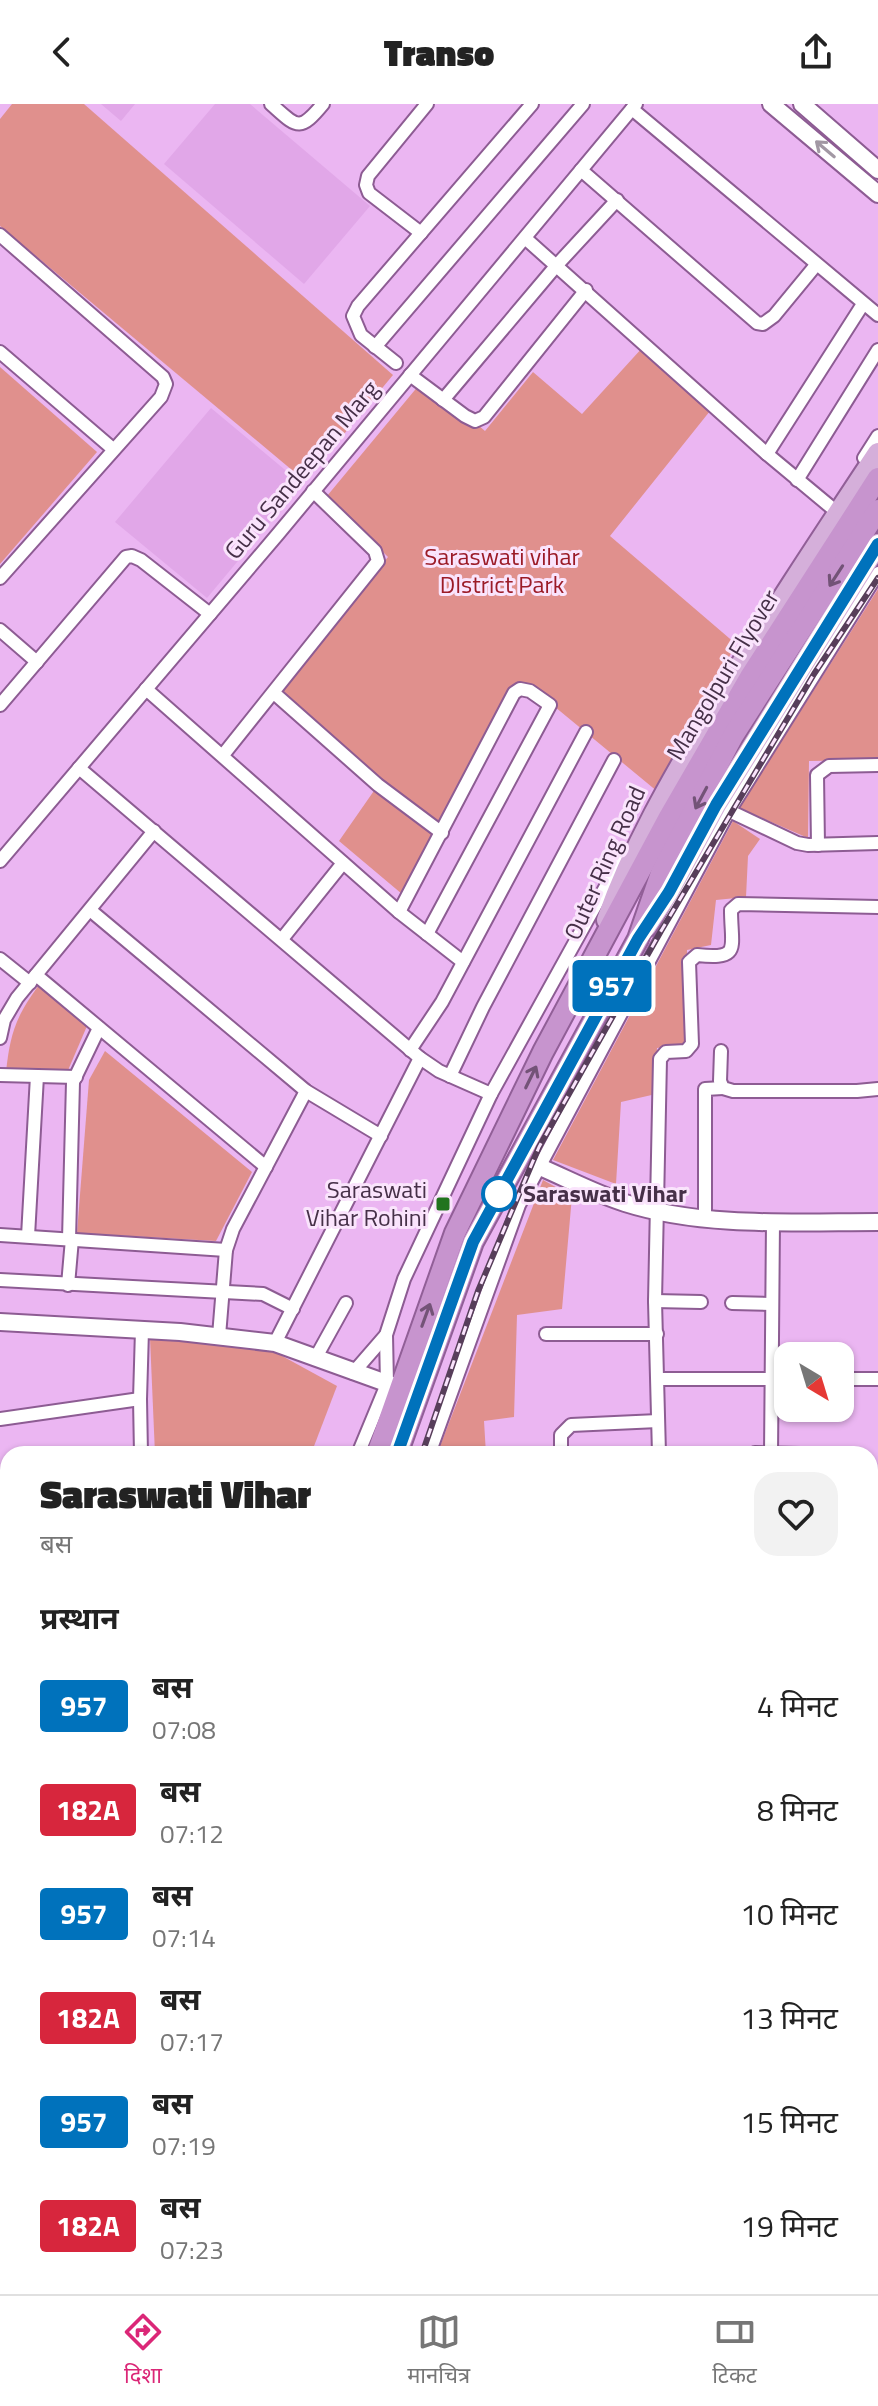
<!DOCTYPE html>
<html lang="hi">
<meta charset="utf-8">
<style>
body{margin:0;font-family:"Titillium Web","Noto Sans Devanagari",sans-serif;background:#f2f2f2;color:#222;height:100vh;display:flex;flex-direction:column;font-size:30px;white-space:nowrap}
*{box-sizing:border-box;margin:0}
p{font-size:26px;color:#767676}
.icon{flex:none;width:44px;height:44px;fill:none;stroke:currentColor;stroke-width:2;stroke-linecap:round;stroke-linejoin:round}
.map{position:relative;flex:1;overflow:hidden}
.drawer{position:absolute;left:0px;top:1342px;width:878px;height:848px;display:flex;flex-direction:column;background:#fff;border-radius:24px 24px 0 0;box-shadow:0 2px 6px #0004}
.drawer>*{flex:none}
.badge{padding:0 16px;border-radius:6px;font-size:28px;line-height:52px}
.needle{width:52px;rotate:142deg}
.buttons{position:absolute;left:774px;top:1238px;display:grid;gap:16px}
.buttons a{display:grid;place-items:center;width:80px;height:80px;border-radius:16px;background:#fff;box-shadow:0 2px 6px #0004;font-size:40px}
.map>.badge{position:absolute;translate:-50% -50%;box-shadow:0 0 0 4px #fff}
h2{padding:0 40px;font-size:30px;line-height:72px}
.round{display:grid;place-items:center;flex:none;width:84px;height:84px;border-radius:24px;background:#f2f2f2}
.head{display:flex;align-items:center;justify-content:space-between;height:136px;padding:0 40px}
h1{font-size:38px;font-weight:800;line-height:60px}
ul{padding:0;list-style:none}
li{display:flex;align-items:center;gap:24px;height:104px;padding:0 40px}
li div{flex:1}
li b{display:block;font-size:30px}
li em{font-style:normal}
li .badge{min-width:88px;font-weight:700;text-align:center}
header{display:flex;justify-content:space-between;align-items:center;height:104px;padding:0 40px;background:#fff;font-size:36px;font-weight:800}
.tabs{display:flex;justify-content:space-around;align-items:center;height:112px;border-top:2px solid #e0e0e0;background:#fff;font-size:22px;color:#767676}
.tabs a{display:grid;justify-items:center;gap:4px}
.tabs .selected{color:#db2777}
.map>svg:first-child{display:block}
.built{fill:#e1a7e8}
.green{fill:#e0908d}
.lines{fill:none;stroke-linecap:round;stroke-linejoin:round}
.minor-casing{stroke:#8d5c93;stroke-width:16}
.tertiary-casing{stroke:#8d5c93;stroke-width:20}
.secondary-casing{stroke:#8d5c93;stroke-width:22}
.primary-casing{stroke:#915f97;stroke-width:24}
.trunk-casing{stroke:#915f97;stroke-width:24}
.minor{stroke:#fff;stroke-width:12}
.tertiary{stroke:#fff;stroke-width:16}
.secondary{stroke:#fff;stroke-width:18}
.primary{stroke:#d5afda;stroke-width:20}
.trunk{stroke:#c794ce;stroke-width:20}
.rail-casing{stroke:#573e5a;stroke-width:6}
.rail{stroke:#fae4fc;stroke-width:3;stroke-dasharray:9;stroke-linecap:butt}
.oneway{stroke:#a298a4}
.oneway2{stroke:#735377}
.line-casing{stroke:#fff;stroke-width:18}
.line{stroke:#0072bc;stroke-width:12}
.stop-dot{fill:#fff;stroke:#0072bc;stroke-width:4}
.poi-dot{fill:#21741e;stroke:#fae4fc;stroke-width:3}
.labels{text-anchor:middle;stroke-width:6;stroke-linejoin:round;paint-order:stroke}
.street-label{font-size:24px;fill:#463048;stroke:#fae4fc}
.park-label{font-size:24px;fill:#9b1b27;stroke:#fae4fc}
.poi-label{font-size:24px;fill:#463048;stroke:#fae4fc;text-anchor:end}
.stop-label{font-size:24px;font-weight:bold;fill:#463048;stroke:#fae4fc;text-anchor:start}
</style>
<header><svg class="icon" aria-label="back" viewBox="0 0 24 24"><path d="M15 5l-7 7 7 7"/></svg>Transo<svg class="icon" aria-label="share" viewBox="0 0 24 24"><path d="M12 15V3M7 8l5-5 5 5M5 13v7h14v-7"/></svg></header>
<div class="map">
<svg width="878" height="2190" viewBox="0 0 878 2190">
<rect width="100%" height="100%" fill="#ebb6f2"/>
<g class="built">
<polygon points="101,0 135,0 121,17"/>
<polygon points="215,0 250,0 370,102 304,180 164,60"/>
<polygon points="211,304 302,380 207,494 115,418"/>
</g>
<g class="green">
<polygon points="12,0 84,0 393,271 305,377 0,122 0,15"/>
<polygon points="643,243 714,302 610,432 736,540 658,688 526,579 402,790 339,737 378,681 274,589 388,453 327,392 424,275 485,327 533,268 582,310"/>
<polygon points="0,263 97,348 0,460"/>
<polygon points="878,485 878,656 809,657 808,734 739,704"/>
<polygon points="733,717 760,735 748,752 746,793 716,796 711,841 687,846 686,941 657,944 656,990 621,998 616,1080 553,1056"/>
<path d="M39 881 87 922 66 971 6 968C10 930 16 912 39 881Z"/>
<polygon points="105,947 252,1068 216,1137 77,1129 89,976"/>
<polygon points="543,1076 572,1092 562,1205 517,1211 514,1313 484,1317 486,1350 437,1350"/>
<polygon points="150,1234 273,1247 337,1282 311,1350 155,1350"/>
</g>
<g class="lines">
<g class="minor-casing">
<g id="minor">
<path d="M271 0C297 23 299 29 323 0"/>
<polyline points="632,5 878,211"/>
<polyline points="581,66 757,219 763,220 774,212 816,161"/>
<polyline points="421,129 369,89 366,81 368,72 427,0"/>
<polyline points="0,131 163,273 166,280 161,293 0,474"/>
<polyline points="525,134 767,350 832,404"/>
<polyline points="375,243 583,0"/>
<polyline points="0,248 113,345"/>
<polyline points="396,259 361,231 353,212 358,202 532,0"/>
<polyline points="410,271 465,312 475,317 484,313 586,186"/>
<polyline points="443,296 556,162 617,96"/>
<polyline points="767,350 863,200"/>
<polyline points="864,354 878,332"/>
<polyline points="797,376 878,246"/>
<polyline points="0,526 37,558"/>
<polyline points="146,585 399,808 463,858"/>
<polyline points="274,589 378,681 442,729"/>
<polyline points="0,601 126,453 132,452 141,456 210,510"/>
<polyline points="223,651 378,457 375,447 313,387"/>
<polyline points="79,664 420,954 439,967 491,990"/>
<polyline points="723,704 797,739 808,741 878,739"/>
<polyline points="818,741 817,671 829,662 878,661"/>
<polyline points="0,757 278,430 636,0"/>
<polyline points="90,806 306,987 381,1032"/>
<polyline points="399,808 514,589 520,585 530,587 550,601 427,830"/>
<polyline points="282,835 343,759"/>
<polyline points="0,855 30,879"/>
<polyline points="36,871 266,1063"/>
<polyline points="0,934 4,916 17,894 154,727"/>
<polyline points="410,946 442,898 586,628"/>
<polyline points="721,947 720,977 723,984 733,987 857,987 878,985"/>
<polyline points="0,971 76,973"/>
<polyline points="450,972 483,903 614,656"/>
<polyline points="705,1113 705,985 723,984"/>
<polyline points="0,1131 226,1146"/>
<polyline points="28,1132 37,972"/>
<polyline points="69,1135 73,978 99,924"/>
<polyline points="0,1176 263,1190 293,1205"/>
<polyline points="68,1181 72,1135"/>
<polyline points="655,1197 701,1198"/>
<polyline points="732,1199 771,1200"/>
<polyline points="546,1230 657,1230"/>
<polyline points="219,1232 226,1146 233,1125 306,987"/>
<polyline points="275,1239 420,954"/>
<polyline points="315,1255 346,1199"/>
<polyline points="353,1269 386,1231 404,1175 491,990 626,746"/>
<polyline points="658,1275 788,1275"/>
<polyline points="840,1275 878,1275"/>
<polyline points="140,1295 141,1350"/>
<polyline points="0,1315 140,1295 142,1226"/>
<polyline points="755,1349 801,1350"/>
<polyline points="358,1350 387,1280 386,1231"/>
<polyline points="429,1350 519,1101 729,707 878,469"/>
<polyline points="561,1350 561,1331 571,1321 658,1317"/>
<path d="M659 1350 655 1197 660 955 666 948 686 947 692 940 689 858 697 851C742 856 731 844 731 806L738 800 878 803"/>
<polyline points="771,1350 773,1118"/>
<polyline points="0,1410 8,1409"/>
<polyline points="870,1428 878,1429"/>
<polyline points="870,1490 878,1490"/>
<polyline points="0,1537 8,1534"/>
<polyline points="870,1567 878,1568"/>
<polyline points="870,1746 878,1746"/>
<polyline points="0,1755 8,1747"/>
<polyline points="8,1765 2,1770 8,1778"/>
<polyline points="0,1788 8,1788"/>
<polyline points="870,1837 878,1837"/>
<polyline points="0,1864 8,1864"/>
<polyline points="0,1918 8,1918"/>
<polyline points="870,1929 878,1929"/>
<polyline points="0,1957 8,1957"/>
<polyline points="0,1994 8,1994"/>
<polyline points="0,2061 8,2061"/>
<polyline points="0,2127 8,2113"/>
<polyline points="0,2167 8,2167"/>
<polyline points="870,2174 878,2174"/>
</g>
</g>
<g class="tertiary-casing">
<g id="tertiary">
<polyline points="771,0 878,90"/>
<polyline points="802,0 878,66"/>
<path d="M540 1063C568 1075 596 1090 625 1099 704 1124 797 1118 878 1118"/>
<polyline points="0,1218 180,1228 275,1239 400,1284"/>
<polyline points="870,1648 878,1648"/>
</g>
</g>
<g class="secondary-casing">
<g id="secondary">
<polyline points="0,2186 789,2190"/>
<polyline points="791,2190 878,2190"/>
</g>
</g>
<g class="primary-casing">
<g id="primary">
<path d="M607 816C633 743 671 677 711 610 764 521 821 435 878 349"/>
<polyline points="646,823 669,788 716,701 878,440"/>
<polyline points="137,2182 137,2190"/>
<polyline points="95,2186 100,2182"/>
<polyline points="189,2190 189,2182"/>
</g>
</g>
<g class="trunk-casing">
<g id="trunk">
<polyline points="377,1350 455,1129 543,948 669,713 750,573 878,374"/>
<polyline points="397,1350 473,1138 638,835 661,769 733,632 878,406"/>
</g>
</g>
<use href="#minor" class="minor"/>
<use href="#tertiary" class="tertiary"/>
<use href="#secondary" class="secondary"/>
<use href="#primary" class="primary"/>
<use href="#trunk" class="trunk"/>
<g class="rail-casing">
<g id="rail">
<polyline points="422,1350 478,1187 539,1043 661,827 814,570 878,474"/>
<polyline points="223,2190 224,2182"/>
</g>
</g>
<use href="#rail" class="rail"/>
</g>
<defs><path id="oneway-shaft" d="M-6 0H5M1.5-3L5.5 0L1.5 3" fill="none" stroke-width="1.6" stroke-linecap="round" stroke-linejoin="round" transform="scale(2)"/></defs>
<use class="oneway" href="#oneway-shaft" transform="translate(825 45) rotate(-140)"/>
<g class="oneway2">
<use href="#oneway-shaft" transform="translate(836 472) rotate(123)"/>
<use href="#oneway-shaft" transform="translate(701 694) rotate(118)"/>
<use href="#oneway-shaft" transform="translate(531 973) rotate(-64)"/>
<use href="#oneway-shaft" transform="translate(426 1211) rotate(-70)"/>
</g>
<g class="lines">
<g class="line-casing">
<polyline id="line" points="397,1350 473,1138 638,835 669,788 716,701 878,440"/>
</g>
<use href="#line" class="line"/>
</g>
<circle class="stop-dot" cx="499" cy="1090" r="16"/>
<rect class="poi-dot" x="435" y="1092" width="16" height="16" rx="4"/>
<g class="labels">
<g class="street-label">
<text transform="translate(302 366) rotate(-50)" y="8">Guru Sandeepan Marg</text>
<text transform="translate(723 571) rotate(-59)" y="8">Mangolpuri Flyover</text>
<text transform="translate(605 759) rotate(-66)" y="8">Outer Ring Road</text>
</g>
<g class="park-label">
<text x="502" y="461">Saraswati vihar<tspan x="502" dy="28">DIstrict Park</tspan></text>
</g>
<g class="poi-label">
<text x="427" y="1094">Saraswati<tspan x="427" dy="28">Vihar Rohini</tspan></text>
</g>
<g class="stop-label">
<text x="523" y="1098">Saraswati Vihar</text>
</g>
</g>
</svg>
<div class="buttons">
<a><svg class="needle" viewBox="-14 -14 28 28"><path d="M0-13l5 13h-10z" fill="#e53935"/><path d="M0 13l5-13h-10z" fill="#767676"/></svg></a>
</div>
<b class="badge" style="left:612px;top:882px;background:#0072bc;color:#fff">957</b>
<section class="drawer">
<div class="head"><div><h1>Saraswati Vihar</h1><p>बस</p></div><a class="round"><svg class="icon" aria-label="heart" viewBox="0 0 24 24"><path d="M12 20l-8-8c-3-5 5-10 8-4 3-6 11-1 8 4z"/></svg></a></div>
<h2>प्रस्थान</h2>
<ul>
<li><span class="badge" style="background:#0072bc;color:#fff">957</span><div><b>बस</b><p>07:08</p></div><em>4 मिनट</em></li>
<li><span class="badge" style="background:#d7263d;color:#fff">182A</span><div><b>बस</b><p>07:12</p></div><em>8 मिनट</em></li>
<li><span class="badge" style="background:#0072bc;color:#fff">957</span><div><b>बस</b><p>07:14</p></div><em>10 मिनट</em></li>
<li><span class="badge" style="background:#d7263d;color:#fff">182A</span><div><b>बस</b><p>07:17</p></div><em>13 मिनट</em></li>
<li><span class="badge" style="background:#0072bc;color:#fff">957</span><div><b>बस</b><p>07:19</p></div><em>15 मिनट</em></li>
<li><span class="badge" style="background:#d7263d;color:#fff">182A</span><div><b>बस</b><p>07:23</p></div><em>19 मिनट</em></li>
</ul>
</section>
</div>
<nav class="tabs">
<a class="selected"><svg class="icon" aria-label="directions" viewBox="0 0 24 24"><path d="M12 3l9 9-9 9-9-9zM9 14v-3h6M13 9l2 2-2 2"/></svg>दिशा</a>
<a><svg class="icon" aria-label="map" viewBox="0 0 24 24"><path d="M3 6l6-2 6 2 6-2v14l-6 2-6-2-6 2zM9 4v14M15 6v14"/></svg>मानचित्र</a>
<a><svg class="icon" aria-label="tickets" viewBox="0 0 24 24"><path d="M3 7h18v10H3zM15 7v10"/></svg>टिकट</a>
</nav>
